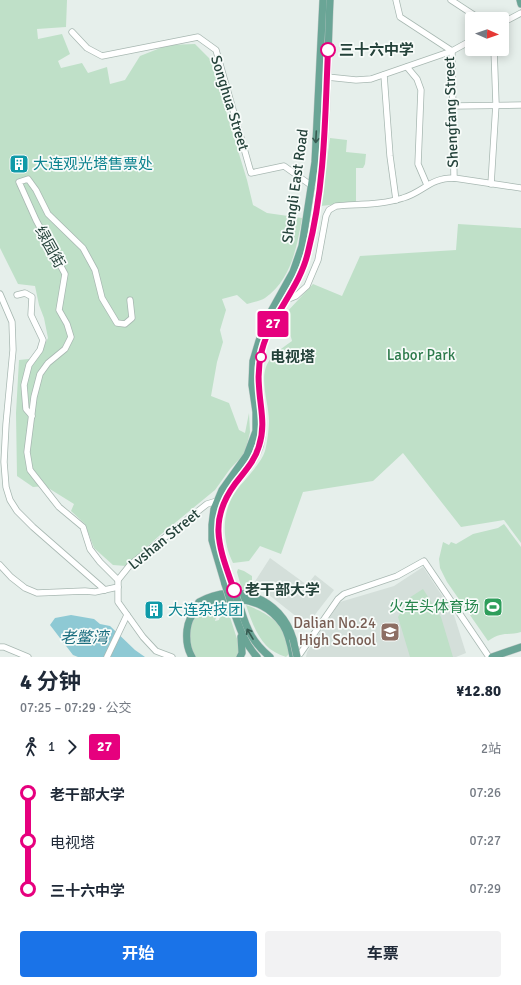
<!DOCTYPE html>
<html lang="zh">
<meta charset="utf-8">
<style>
body{margin:0;font-family:Signika,"Noto Sans SC",sans-serif;background:#f2f2f3;color:#1f2937;height:100vh;display:flex;flex-direction:column;font-size:15px;white-space:nowrap}
*{box-sizing:border-box;margin:0}
p{font-size:13px;color:#747a83}
.icon{flex:none;width:22px;height:22px;fill:none;stroke:currentColor;stroke-width:2;stroke-linecap:round;stroke-linejoin:round}
.map{position:relative;height:657px;overflow:hidden}
.details{display:flex;flex-direction:column;background:#fff;flex:1}
.details>*{flex:none}
.badge{padding:0 8px;border-radius:3px;font-size:14px;line-height:26px}
.needle{width:26px;rotate:92deg}
.buttons{position:absolute;left:465px;top:12px;display:grid;gap:8px}
.buttons a{display:grid;place-items:center;width:44px;height:44px;border-radius:4px;background:#fff;box-shadow:0 2px 10px #0003;font-size:20px}
.map>.badge{position:absolute;translate:-50% -50%;box-shadow:0 0 0 2px #fff}
.legs{display:flex;align-items:center;gap:6px;height:44px;padding:0 20px;font-size:13px}
.legs p{margin-inline-start:auto}
.summary{display:flex;align-items:center;justify-content:space-between;height:68px;padding:0 20px}
h1{font-size:22px;font-weight:700;line-height:30px}
.primary-button{display:flex;gap:8px;margin-top:auto;padding:8px 20px}
.primary-button a{flex:1;height:46px;border-radius:4px;background:#1a73e8;color:#fff;font-size:16px;font-weight:700;line-height:46px;text-align:center}
.primary-button a+a{background:#f2f2f3;color:#1f2937}
ul{padding:0 20px;list-style:none}
li{display:flex;align-items:center;gap:14px;height:48px;font-size:15px}
li i{display:grid;place-items:center;width:6px;height:100%;margin:0 5px;background:currentColor}
li i::after{content:'';width:10px;height:10px;margin:-5px;border:3px solid;border-radius:50%;background:#fff}
li p{margin-inline-start:auto}
li:first-child i{background:linear-gradient(#0000 50%,currentColor 0)}
li:last-child i{background:linear-gradient(currentColor 50%,#0000 0)}
.map>svg:first-child{display:block}
.built{fill:#d4dfda}
.green{fill:#bfe0c8}
.water{fill:#8ec9d4}
.lines{fill:none;stroke-linecap:round;stroke-linejoin:round}
.minor-casing{stroke:#a8b8b2;stroke-width:7}
.major-casing{stroke:#c2cac8;stroke-width:8}
.minor{stroke:#fff;stroke-width:5.5}
.major{stroke:#6aa596;stroke-width:7}
.major-bridge-casing{stroke:#c2cac8;stroke-width:8;stroke-linecap:butt}
.major-bridge{stroke:#6aa596;stroke-width:7}
.oneway{stroke:#365b51}
.line-1-casing{stroke:#fff;stroke-width:9}
.line-1{stroke:#e6007e;stroke-width:6}
.stop-1-dot{fill:#fff;stroke:#e6007e;stroke-width:2}
.labels{text-anchor:middle;stroke-width:3.5;stroke-linejoin:round;paint-order:stroke}
.stop-label{font-size:15px;font-weight:bold;fill:#24423a;stroke:#f7fbf9;text-anchor:start}
.street-label{font-size:15px;fill:#24423a;stroke:#f7fbf9}
.culture-label{font-size:15px;fill:#0d838f;stroke:#f7fbf9;text-anchor:start}
.park-label{font-size:15px;fill:#2d7a4b;stroke:#f7fbf9}
.leisure-label{font-size:15px;fill:#27864d;stroke:#f7fbf9;text-anchor:end}
.education-label{font-size:15px;fill:#785e54;stroke:#f7fbf9;text-anchor:end}
.water-label{font-size:16px;font-style:italic;fill:#1c6f80;stroke:#f7fbf9}
</style>
<div class="map">
<svg width="521" height="657" viewBox="0 0 521 657">
<rect width="100%" height="100%" fill="#e6efeb"/>
<g class="built">
<polygon points="270,558 307,585 315,575 334,590 307,625 254,583"/>
<polygon points="423,567 453,612 466,653 456,657 306,657 307,652 340,602 394,586"/>
</g>
<g class="green">
<path d="M0 0H67L66 27 37 29 38 39 62 34 70 54 58 61 61 68 82 63 88 73 107 67 110 84 125 80 140 56 168 45 195 44 210 59 247 180 253 205 267 213 302 218C297 247 291 280 265 298 261 301 253 302 247 304L237 295 222 299 226 310 220 330 223 342 217 362 211 396 229 403 239 430 245 433 249 413 250 432 245 453 230 469 215 490 159 536 126 566 113 565 94 548 85 524 71 511 74 504 45 486 33 487 17 476 16 413 19 360 38 358 48 338 44 318 39 305 35 286 18 284 0 248Z"/>
<polygon points="330,138 347,140 346,152 366,154 365,164 363,168 356,168 356,202 321,206"/>
<path d="M458 224 521 228V543L504 520 461 527 403 453 373 481 303 492 281 554 260 546 249 561 233 563C222 541 221 512 236 491 244 480 261 464 265 451 267 444 269 429 269 421 269 403 258 377 269 361 273 354 285 346 292 341L285 314 313 284 342 296 360 256 456 250Z"/>
<path d="M504 524 521 547V632C507 636 502 631 488 641L447 582 440 568 439 559 443 542 449 545 451 542 456 544 473 534 498 528Z"/>
<polygon points="238,569 244,571 252,576 252,584 257,588 257,593 251,590 242,590 237,572"/>
<polygon points="423,589 441,617 453,657 410,657 398,617 409,598"/>
<path d="M220 604 215 621 219 620 222 609H225L228 611 240 648 236 657H195C194 654 191 651 190 649 186 636 192 615 204 608 209 606 215 605 220 604Z"/>
<path d="M246 605C263 611 283 622 289 641 290 645 289 650 289 654L286 657C261 650 254 628 246 605Z"/>
</g>
<polygon class="water" points="71,615 94,619 100,624 110,626 135,650 145,657 78,657 73,655 50,625 55,618"/>
<g class="lines">
<g class="minor-casing">
<g id="minor">
<polyline points="396,0 400,17 452,51 454,178"/>
<polyline points="451,0 480,19"/>
<polyline points="502,23 521,13"/>
<polyline points="72,32 87,48 102,56 198,37 216,50 251,173 284,166 312,186"/>
<polyline points="407,67 417,79 421,90 418,164 427,185"/>
<polyline points="384,75 390,156 396,200"/>
<polyline points="327,77 356,80 371,79 452,51 472,40"/>
<polyline points="453,106 521,105"/>
<polyline points="491,184 496,104 494,49"/>
<polyline points="0,294 12,322 13,350 6,424 4,462 6,487 10,500 17,511 33,527 105,590"/>
<polyline points="17,295 25,293 32,297 31,315 43,340 40,350 29,365 24,385 26,409 32,416"/>
<path d="M286 300 296 296 307 286 318 260 326 216 329 210 336 206C358 204 382 205 403 198 424 192 429 178 454 178L521 188"/>
<polyline points="0,565 11,577 25,588 37,593 85,591 95,592 118,587"/>
<polyline points="118,580 100,562 90,549 83,527 59,507 30,470 27,452 34,397 40,374 48,363 65,349 71,337 67,324 59,310 65,274 36,220 19,182 28,179 36,190 48,214 83,248 95,270 102,298 117,323 125,324 132,318 130,300"/>
<polyline points="0,647 4,647 28,657"/>
<polyline points="107,657 127,615"/>
<polyline points="172,657 156,651 143,637 118,602 118,580 130,565 207,504 217,501"/>
<polyline points="295,657 300,654 338,599 344,594 397,576 424,561 489,657"/>
</g>
</g>
<g class="major-casing">
<g id="major">
<polyline points="520,0 521,4"/>
<polyline points="225,584 212,540 212,525 214,509 222,490 247,455 256,431 256,412 252,385 253,361 259,341 269,315 293,272 302,246 315,162 323,0"/>
<path d="M232 585C221 552 210 527 228 494 239 478 254 464 260 446 266 424 260 408 259 386 258 375 259 362 262 350 271 315 299 288 308 252 329 170 326 84 330 0"/>
<path d="M199 602C236 581 281 598 293 639"/>
<path d="M233 609C239 626 244 643 257 657"/>
<path d="M241 610C247 630 253 643 270 657"/>
<path d="M192 657C187 649 186 640 187 630 191 595 237 593 262 606 270 610 278 618 283 625 289 634 291 646 293 657"/>
<polyline points="240,657 242,653 241,637"/>
<polyline points="492,657 521,647"/>
</g>
</g>
<use href="#minor" class="minor"/>
<use href="#major" class="major"/>
<g class="major-bridge-casing">
<g id="major-bridge">
<polyline points="225,584 233,609"/>
<polyline points="232,585 241,610"/>
<polyline points="293,639 297,657"/>
</g>
</g>
<use href="#major-bridge" class="major-bridge"/>
</g>
<defs><path id="oneway-shaft" d="M-6 0H5M1.5-3L5.5 0L1.5 3" fill="none" stroke-width="1.6" stroke-linecap="round" stroke-linejoin="round"/></defs>
<g class="oneway">
<use href="#oneway-shaft" transform="translate(316 137) rotate(93)"/>
<use href="#oneway-shaft" transform="translate(250 634) rotate(-121)"/>
</g>
<g class="lines">
<g class="line-1-casing">
<path id="line-1" d="M234 590C220 549 207 522 235 484 244 472 255 461 259 446 266 424 260 408 259 386 258 375 259 362 262 350 271 315 300 288 308 252 325 186 325 118 328 50"/>
</g>
<use href="#line-1" class="line-1"/>
</g>
<defs>
<g id="building-square" transform="scale(1)"><rect x="-9" y="-9" width="18" height="18" rx="4" fill="#0f9aa8" stroke="#f7fbf9"/><path d="M-4-6H4V6H1V3H-1V6H-4ZM-2.5-4.3h1.7v1.8h-1.7ZM.8-4.3h1.7v1.8H.8ZM-2.5-1h1.7V.8h-1.7ZM.8-1h1.7V.8H.8Z" fill="#fff"/></g>
<g id="stadium-square" transform="scale(1)"><rect x="-9" y="-9" width="18" height="18" rx="4" fill="#2e9e5b" stroke="#f7fbf9"/><path d="M0-5a6.5 5 0 1 0 0 10a6.5 5 0 1 0 0-10ZM-3.5-1.8h7v3.6h-7Z" fill="#fff"/></g>
<g id="school-square" transform="scale(1)"><rect x="-9" y="-9" width="18" height="18" rx="4" fill="#8d6e63" stroke="#f7fbf9"/><path d="M0-5L7-2L0 1L-7-2ZM-4 1L0 2.5L4 1V4Q0 6-4 4Z" fill="#fff"/></g>
</defs>
<g fill-rule="evenodd">
<use href="#building-square" x="19" y="164"/>
<use href="#stadium-square" x="493" y="607"/>
<use href="#building-square" x="154" y="610"/>
<use href="#school-square" x="390" y="632"/>
</g>
<g class="stop-1-dot">
<circle cx="328" cy="50" r="7"/>
<circle cx="261" cy="357" r="5"/>
<circle cx="234" cy="590" r="7"/>
</g>
<g class="labels">
<g class="stop-label">
<text x="339" y="55">三十六中学</text>
<text x="270" y="362">电视塔</text>
<text x="245" y="595">老干部大学</text>
</g>
<g class="street-label">
<text transform="translate(230 103) rotate(73)" y="5">Songhua Street</text>
<text transform="translate(451 112) rotate(-92)" y="5">Shengfang Street</text>
<text transform="translate(295 186) rotate(-82)" y="5">Shengli East Road</text>
<text transform="translate(50 247) rotate(61)" y="5">绿园街</text>
<text transform="translate(164 539) rotate(-39)" y="5">Lvshan Street</text>
</g>
<g class="culture-label">
<text x="33" y="169">大连观光塔售票处</text>
<text x="168" y="615">大连杂技团</text>
</g>
<g class="park-label">
<text x="421" y="360">Labor Park</text>
</g>
<g class="leisure-label">
<text x="479" y="612">火车头体育场</text>
</g>
<g class="education-label">
<text x="376" y="628">Dalian No.24<tspan x="376" dy="17">High School</tspan></text>
</g>
<g class="water-label">
<text x="84" y="643">老鳖湾</text>
</g>
</g>
</svg>
<div class="buttons">
<a><svg class="needle" viewBox="-14 -14 28 28"><path d="M0-13l5 13h-10z" fill="#e53935"/><path d="M0 13l5-13h-10z" fill="#747a83"/></svg></a>
</div>
<b class="badge" style="left:273px;top:324px;background:#e6007e;color:#fff">27</b>
</div>
<section class="details">
<div class="summary"><div><h1>4 分钟</h1><p>07:25 – 07:29 · 公交</p></div><b>¥12.80</b></div>
<div class="legs"><svg class="icon" aria-label="walk" viewBox="0 0 24 24"><circle cx="13" cy="4" r="2"/><path d="M13 8l-2 6 4 7M11 14l-3 7M7 12l3-4h3l4 4"/></svg>1<svg class="icon" aria-label="forward" viewBox="0 0 24 24"><path d="M9 5l7 7-7 7"/></svg><b class="badge" style="background:#e6007e;color:#fff">27</b><p>2站</p></div>
<ul>
<li><i style="color:#e6007e"></i><b>老干部大学</b><p>07:26</p></li>
<li><i style="color:#e6007e"></i><span>电视塔</span><p>07:27</p></li>
<li><i style="color:#e6007e"></i><b>三十六中学</b><p>07:29</p></li>
</ul>
<div class="primary-button"><a>开始</a><a>车票</a></div>
</section>
